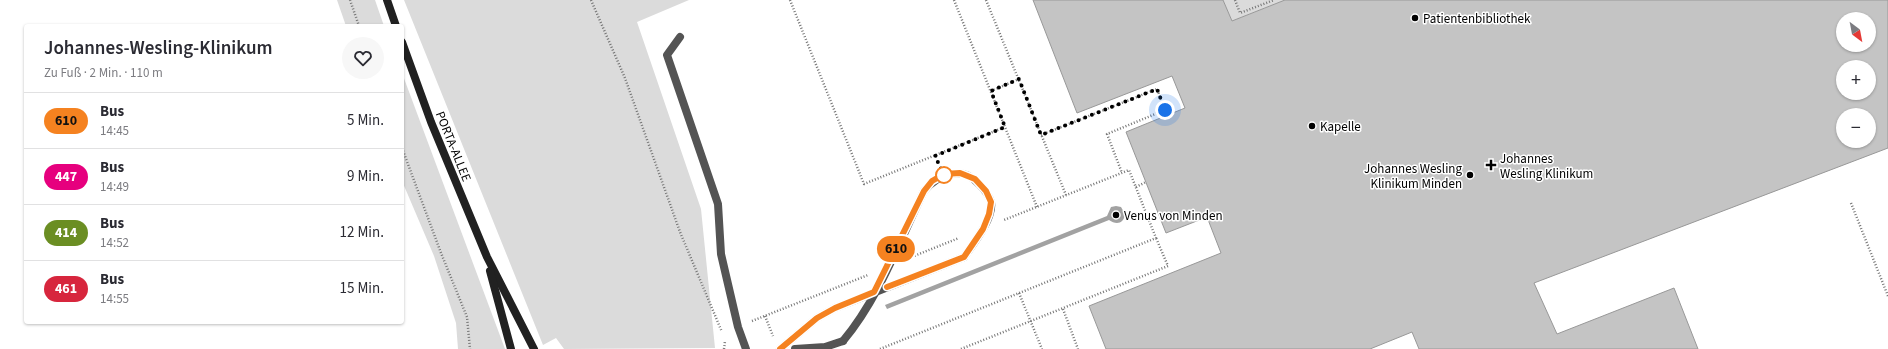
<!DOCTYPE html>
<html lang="de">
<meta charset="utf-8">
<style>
body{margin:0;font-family:"Source Sans 3",sans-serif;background:#f7f7f7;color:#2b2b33;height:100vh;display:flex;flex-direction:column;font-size:15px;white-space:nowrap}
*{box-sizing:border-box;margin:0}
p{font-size:13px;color:#7c7c81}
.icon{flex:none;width:22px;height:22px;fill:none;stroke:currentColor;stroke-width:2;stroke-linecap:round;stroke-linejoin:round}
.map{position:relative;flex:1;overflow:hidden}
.sheet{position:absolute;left:24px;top:24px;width:380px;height:300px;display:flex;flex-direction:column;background:#fff;border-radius:4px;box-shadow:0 1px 3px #0004}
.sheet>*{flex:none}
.badge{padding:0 8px;border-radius:13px;font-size:14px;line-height:26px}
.needle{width:26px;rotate:148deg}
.buttons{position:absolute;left:1836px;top:12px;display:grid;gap:8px}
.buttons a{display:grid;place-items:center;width:40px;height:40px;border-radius:50%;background:#fff;box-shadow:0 1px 3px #0004;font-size:20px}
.you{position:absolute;width:20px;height:20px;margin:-10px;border:3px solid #fff;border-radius:50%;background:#1a73e8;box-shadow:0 0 0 6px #1a73e833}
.map>.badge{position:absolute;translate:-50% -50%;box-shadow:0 0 0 2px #fff}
.round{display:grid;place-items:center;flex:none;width:42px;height:42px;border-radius:21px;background:#f7f7f7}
.overview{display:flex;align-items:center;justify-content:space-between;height:68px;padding:0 20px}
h1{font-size:19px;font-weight:600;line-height:30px}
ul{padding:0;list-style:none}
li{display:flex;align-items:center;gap:12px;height:56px;padding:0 20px;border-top:1px solid #e1e1e2}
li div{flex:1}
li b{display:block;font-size:15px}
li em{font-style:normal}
li .badge{min-width:44px;font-weight:700;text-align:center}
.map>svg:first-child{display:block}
.green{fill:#dbdbdb}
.water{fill:#a2a2a2}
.building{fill:#c4c4c4;stroke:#989898;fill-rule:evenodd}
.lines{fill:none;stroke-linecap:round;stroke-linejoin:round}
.path{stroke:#767676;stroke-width:2.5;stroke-dasharray:1 2;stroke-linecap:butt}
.lane{stroke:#545454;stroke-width:8}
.street{stroke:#545454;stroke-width:8}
.secondary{stroke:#212121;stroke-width:8}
.line-casing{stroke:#fff;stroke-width:9}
.line{stroke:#f58220;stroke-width:6}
.walk{stroke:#000;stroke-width:4;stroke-dasharray:0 7.2}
.poi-dot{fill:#000;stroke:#fff;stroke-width:1.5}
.stop-dot{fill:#fff;stroke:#f58220;stroke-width:2}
.labels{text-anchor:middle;stroke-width:3;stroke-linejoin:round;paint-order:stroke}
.poi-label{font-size:13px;fill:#000;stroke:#fff;text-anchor:start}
.street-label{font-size:13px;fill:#000;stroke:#fff}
</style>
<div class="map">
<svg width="1888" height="349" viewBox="0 0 1888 349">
<rect width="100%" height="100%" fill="#fff"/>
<g class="green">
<polygon points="337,0 375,0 384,26 346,26"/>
<polygon points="404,0 689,0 637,22 701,209 715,348 564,349 556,338 543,345"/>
<polygon points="1223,0 1285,0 1232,21"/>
<polygon points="402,73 505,349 458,349 456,323 434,256 402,181"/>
</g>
<path class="water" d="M1116 206 1121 207 1125 214C1124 224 1116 225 1109 220L887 309 885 305 1107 216 1111 207Z"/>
<path class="building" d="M1033 0H1223L1232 21 1285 0H1888V148L1534 283 1557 334 1674 288 1698 349H1419L1412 332 1370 349H1106L1089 306 1221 253 1207 217 1166 233 1126 132 1185 108 1172 76 1077 113ZM1843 19H1869V45H1843ZM1843 67H1869V93H1843ZM1843 115H1869V141H1843Z"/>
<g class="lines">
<g class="path">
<polyline points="350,0 359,26"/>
<polyline points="591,0 625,78 680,232 722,332"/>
<polyline points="790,0 864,184 1005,127"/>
<polyline points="954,0 1037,207"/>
<polyline points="986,0 1066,195"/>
<polyline points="1235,0 1240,13 1274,0"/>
<polyline points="991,91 1019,79"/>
<polyline points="1041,135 1157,89 1165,110 1107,134 1122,173"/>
<polyline points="402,148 441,253 467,317 470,349"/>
<polyline points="1136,187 1146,182"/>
<polyline points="1851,203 1888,296"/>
<polyline points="909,258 959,238"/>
<polyline points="1019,293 1042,349"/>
<polyline points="1063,309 1078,349"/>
<polyline points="765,316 773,336"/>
<polyline points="752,321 868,275"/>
<polyline points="724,349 725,341"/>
<polyline points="880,349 1156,238 1129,170 1004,220"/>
<polyline points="961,349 1168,266 1156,238"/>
</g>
<g class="lane">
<polyline points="680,37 667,55 718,204 721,254 738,327 746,349"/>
<path d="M843 341C879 298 899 242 924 191 938 174 962 165 979 184 984 189 989 195 991 202 994 218 973 244 964 257"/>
</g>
<g class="street">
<polyline points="780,349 817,318 835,308 964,257"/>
<polyline points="795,349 825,347 843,341"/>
</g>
<g class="secondary">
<polyline points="387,0 396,26"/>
<polyline points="402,42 431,122 487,257 534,349"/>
<polyline points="490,271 511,349"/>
</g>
</g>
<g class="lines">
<g class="line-casing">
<polyline id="line" points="780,349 817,318 835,308 874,292 924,191 932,181 944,174 960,173 975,179 986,191 991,202 989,214 983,229 964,257 887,287"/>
</g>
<use href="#line" class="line"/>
<polyline class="walk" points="944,175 935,156 1005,127 991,91 1019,79 1041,135 1157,89 1165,110"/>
</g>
<g class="poi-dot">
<circle cx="1415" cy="18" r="4"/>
<circle cx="1312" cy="126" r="4"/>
<path d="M1489 159h4v4h4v4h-4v4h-4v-4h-4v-4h4z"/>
<circle cx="1470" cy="175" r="4"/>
<circle cx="1116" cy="215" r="4"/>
</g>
<circle class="stop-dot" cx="944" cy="175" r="8"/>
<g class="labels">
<g class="poi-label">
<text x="1423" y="23">Patientenbibliothek</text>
<text x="1320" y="131">Kapelle</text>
<text x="1500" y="163">Johannes<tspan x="1500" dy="15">Wesling Klinikum</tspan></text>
<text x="1462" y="173" text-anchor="end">Johannes Wesling<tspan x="1462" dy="15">Klinikum Minden</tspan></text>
<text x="1124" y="220">Venus von Minden</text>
</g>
<g class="street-label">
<text transform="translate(454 146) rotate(68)" y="5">PORTA-ALLEE</text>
</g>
</g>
</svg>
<div class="buttons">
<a><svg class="needle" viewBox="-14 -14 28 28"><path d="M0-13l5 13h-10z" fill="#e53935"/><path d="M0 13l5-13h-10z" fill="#7c7c81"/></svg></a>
<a>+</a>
<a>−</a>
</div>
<div class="you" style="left:1165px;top:110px"></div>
<b class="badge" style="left:896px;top:249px;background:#f58220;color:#111">610</b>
<section class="sheet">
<div class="overview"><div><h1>Johannes-Wesling-Klinikum</h1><p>Zu Fuß · 2 Min. · 110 m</p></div><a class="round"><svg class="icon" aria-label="heart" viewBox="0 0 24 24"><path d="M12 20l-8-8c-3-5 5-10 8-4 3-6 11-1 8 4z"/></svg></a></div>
<ul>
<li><span class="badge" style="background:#f58220;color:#111">610</span><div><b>Bus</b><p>14:45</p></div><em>5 Min.</em></li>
<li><span class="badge" style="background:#e6007e;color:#fff">447</span><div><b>Bus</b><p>14:49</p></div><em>9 Min.</em></li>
<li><span class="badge" style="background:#6b8e23;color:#fff">414</span><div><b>Bus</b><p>14:52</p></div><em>12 Min.</em></li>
<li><span class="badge" style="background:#d7263d;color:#fff">461</span><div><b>Bus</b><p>14:55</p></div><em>15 Min.</em></li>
</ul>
</section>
</div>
